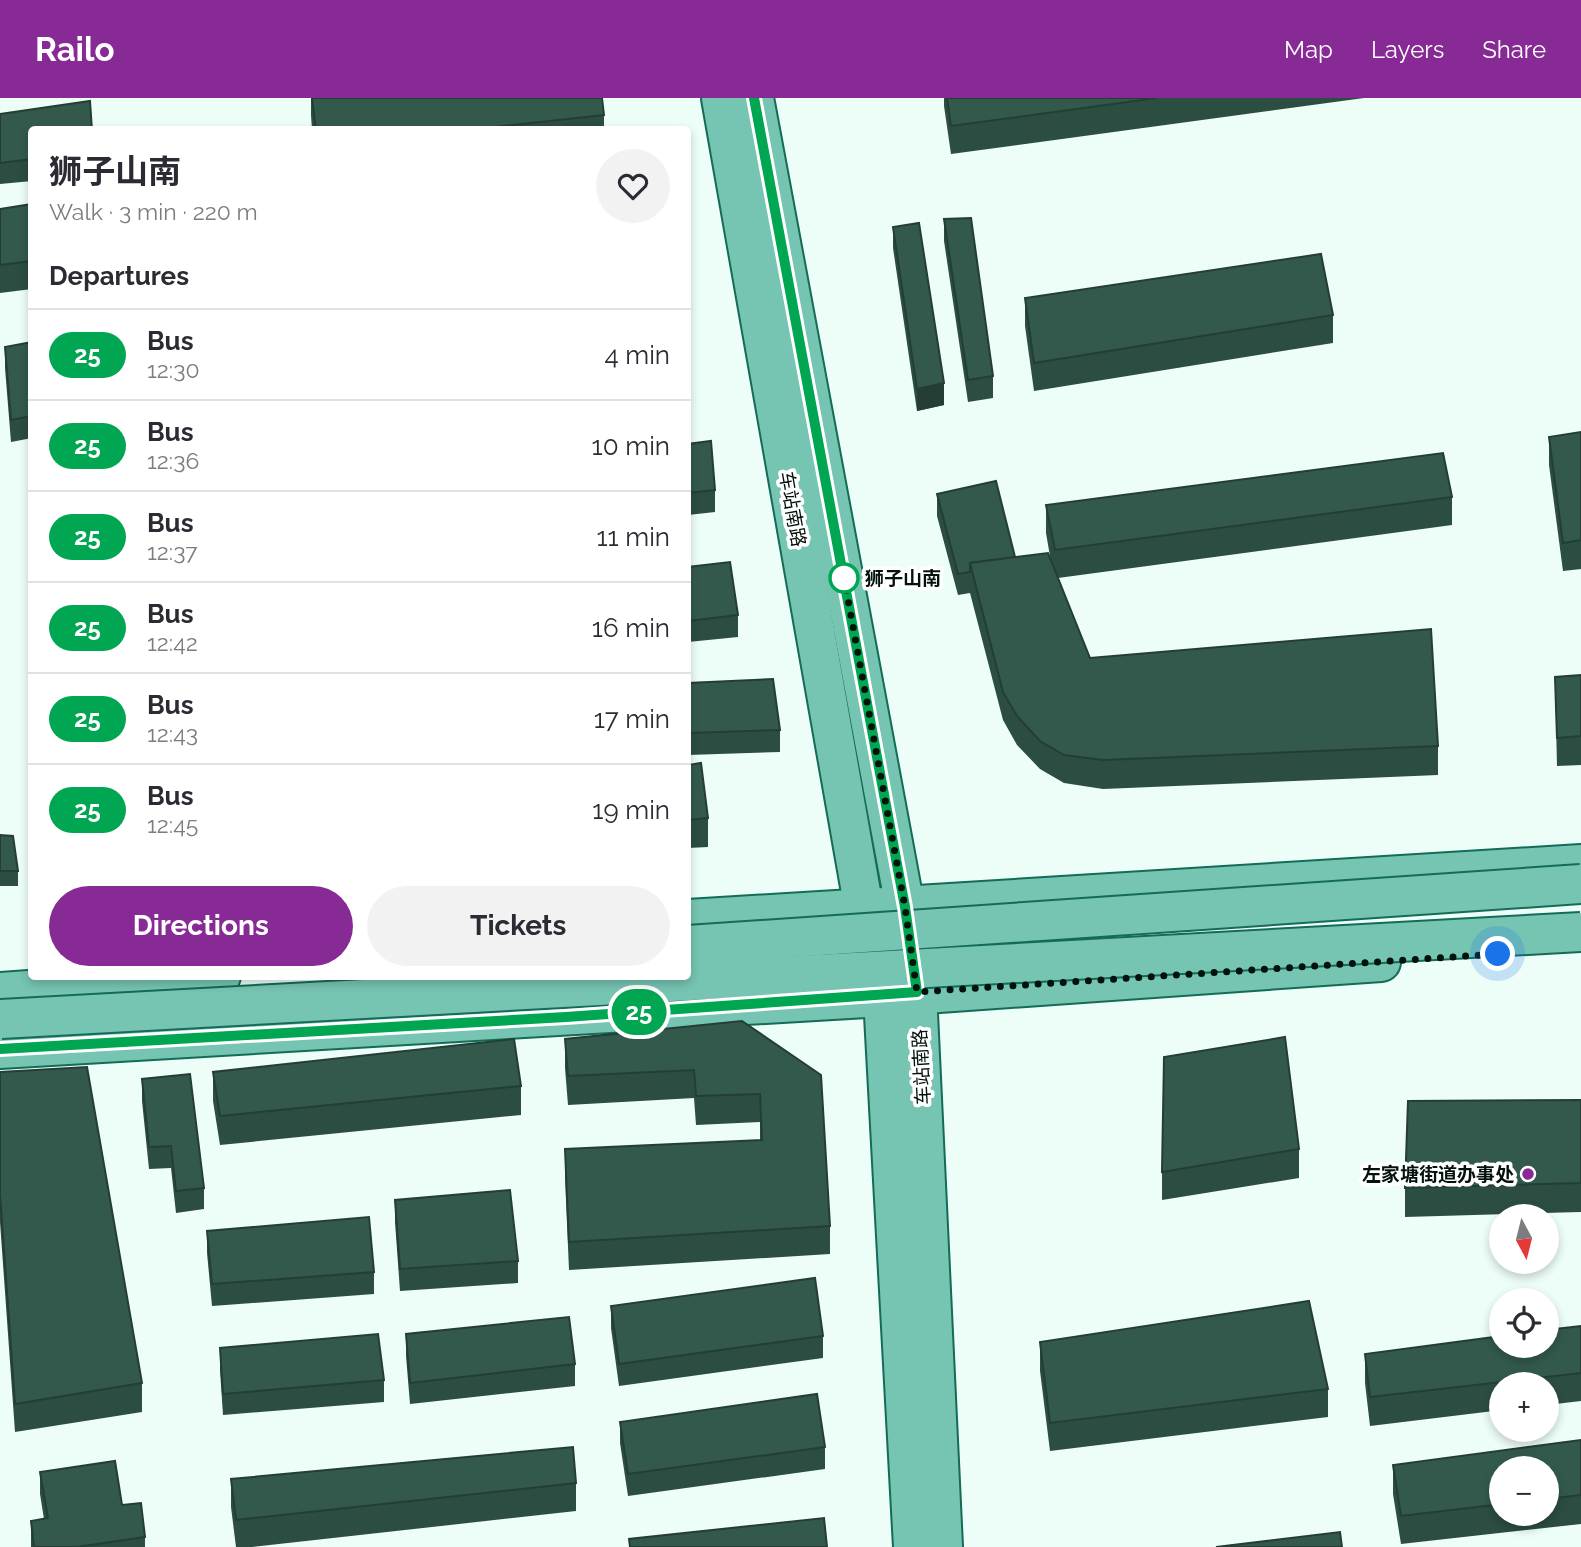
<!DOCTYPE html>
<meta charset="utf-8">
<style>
body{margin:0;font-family:Raleway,"Noto Sans SC",sans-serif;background:#f2f2f3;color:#2b2b33;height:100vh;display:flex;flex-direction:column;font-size:26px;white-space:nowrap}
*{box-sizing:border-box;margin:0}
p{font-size:23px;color:#7c7c81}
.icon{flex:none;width:38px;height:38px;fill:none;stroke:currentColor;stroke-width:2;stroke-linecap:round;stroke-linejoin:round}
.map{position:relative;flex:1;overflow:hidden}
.side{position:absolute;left:28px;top:28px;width:663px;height:854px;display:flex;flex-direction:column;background:#fff;border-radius:7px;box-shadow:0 4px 10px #0003}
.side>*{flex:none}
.badge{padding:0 14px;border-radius:23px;font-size:24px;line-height:46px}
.needle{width:46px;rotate:173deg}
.fabs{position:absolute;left:1489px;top:1106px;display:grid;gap:14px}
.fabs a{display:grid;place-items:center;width:70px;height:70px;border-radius:50%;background:#fff;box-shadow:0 4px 10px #0003;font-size:35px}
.you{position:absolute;width:35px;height:35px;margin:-18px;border:5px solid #fff;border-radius:50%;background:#1a73e8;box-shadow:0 0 0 10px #1a73e833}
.map>.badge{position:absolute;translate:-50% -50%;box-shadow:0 0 0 4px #fff}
h2{padding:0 21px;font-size:26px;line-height:63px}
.round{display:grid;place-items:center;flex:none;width:74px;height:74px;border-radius:37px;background:#f2f2f3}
.summary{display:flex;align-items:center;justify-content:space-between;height:119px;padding:0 21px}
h1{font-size:33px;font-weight:700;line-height:52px}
.button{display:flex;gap:14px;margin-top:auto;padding:14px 21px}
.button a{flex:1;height:80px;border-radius:42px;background:#882a95;color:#fff;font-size:28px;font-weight:700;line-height:80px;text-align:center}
.button a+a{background:#f2f2f3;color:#2b2b33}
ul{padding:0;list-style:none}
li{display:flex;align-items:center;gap:21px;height:91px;padding:0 21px;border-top:2px solid #e1e1e2}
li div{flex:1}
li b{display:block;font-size:26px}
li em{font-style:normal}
li .badge{min-width:77px;font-weight:700;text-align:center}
header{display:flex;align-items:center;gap:42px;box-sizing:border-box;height:98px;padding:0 35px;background:#882a95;color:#fff}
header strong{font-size:33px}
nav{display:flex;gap:38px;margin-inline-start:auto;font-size:24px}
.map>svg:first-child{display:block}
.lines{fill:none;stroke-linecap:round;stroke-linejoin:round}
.primary-casing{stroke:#136c57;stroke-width:42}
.primary{stroke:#76c4b2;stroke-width:38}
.primary-bridge-casing{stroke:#136c57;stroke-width:42;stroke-linecap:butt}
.primary-bridge{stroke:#76c4b2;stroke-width:38}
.wall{fill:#2c4d42;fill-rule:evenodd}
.shaded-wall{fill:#243e36}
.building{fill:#33594d;stroke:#243e36;stroke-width:2}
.line-casing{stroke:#fff;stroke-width:16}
.line{stroke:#00a651;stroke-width:10}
.walk{stroke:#04120e;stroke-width:7;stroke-dasharray:0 12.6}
.stop-dot{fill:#fff;stroke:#00a651;stroke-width:3.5}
.poi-dot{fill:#882a95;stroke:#fff;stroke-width:2.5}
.labels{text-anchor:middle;stroke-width:7;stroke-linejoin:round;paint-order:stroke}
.street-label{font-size:19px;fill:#04120e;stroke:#fff}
.stop-label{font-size:19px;font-weight:bold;fill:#04120e;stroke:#fff;text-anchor:start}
.poi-label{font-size:19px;font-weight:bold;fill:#04120e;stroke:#fff;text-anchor:end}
</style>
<header>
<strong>Railo</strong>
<nav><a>Map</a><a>Layers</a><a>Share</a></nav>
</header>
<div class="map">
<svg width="1581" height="1449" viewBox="0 0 1581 1449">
<rect width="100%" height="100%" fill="#edfdf7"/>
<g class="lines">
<g class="primary-casing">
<g id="primary">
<polyline points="721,0 864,811 883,899 913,1449"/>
<polyline points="754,0 905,809 917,894 943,1449"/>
<polyline points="688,821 1581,766"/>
<polyline points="0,894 221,878"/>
<polyline points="0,951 883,899 1381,864"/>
</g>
</g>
<use href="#primary" class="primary"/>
<g class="primary-bridge-casing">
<g id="primary-bridge">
<polyline points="688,847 1581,786"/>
<polyline points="1,921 1581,834"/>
</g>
</g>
<use href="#primary-bridge" class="primary-bridge"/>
</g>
<g class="wall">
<polygon points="311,0 602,0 604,17 604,32 312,32 311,17"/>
<polygon points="944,0 1364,0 951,56 944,8"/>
<polygon points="0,16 32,32 32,83 0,86"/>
<polygon points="32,106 32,191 0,195 0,111"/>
<polygon points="944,121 993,278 993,300 968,304 944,143"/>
<polygon points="893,129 944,307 917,313 893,150"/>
<polygon points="1025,200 1333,217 1333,245 1034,293 1025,228"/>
<polygon points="32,244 32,340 11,344 5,270 5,249"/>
<polygon points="1581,334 1581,471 1563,473 1549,367 1549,339"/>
<polygon points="688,346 715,392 715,414 688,417"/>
<polygon points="937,396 1015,459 1051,464 1046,435 1046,407 1452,399 1452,427 1058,480 1090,560 1438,648 1438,677 1103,691 1064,685 1040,671 1017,647 1003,622 970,495 958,497 937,418"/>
<polygon points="688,469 738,517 738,539 688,544"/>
<polygon points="1581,577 1581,667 1557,668 1555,579"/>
<polygon points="688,585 780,632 780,654 688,657"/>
<polygon points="688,667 708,720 708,749 688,750"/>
<polygon points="0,737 18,773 18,788 0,788"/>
<polygon points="742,923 830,1128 830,1156 569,1172 565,1079 565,1051 760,1042 760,1024 696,1027 694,1000 568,1007 565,970 565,941"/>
<polygon points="0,974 142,1285 142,1314 15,1334 0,1124"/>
<polygon points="213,974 521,988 521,1017 220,1047 213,1003"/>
<polygon points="142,981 204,1090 204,1111 176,1115 171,1070 149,1071 142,1003"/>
<polygon points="1581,1002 1581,1114 1405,1119 1405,1090"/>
<polygon points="1299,1051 1299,1080 1162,1102 1162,1074"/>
<polygon points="395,1102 518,1163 518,1185 400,1193 395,1124"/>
<polygon points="207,1133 374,1174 374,1196 212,1208 207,1155"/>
<polygon points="611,1208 823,1238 823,1260 619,1288 611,1230"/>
<polygon points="1581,1228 1581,1303 1547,1307 1547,1286 1502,1286 1502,1312 1370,1328 1365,1285 1365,1256"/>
<polygon points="406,1236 575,1266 575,1288 410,1306 406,1258"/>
<polygon points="1040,1244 1328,1291 1328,1319 1050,1353 1040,1273"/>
<polygon points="220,1250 384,1282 384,1304 223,1317 220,1272"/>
<polygon points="620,1324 825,1349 825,1371 628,1398 620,1345"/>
<path d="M1581 1342V1426L1401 1446 1393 1396V1367ZM1502 1370H1547V1416H1502Z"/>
<polygon points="40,1374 122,1407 145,1439 145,1449 31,1449 31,1423 44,1421 40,1396"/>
<polygon points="231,1381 576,1385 576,1413 252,1449 236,1449 231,1409"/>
</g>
<polygon class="shaded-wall" points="944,285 944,307 917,313 917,291"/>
<g class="building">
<polygon points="312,0 602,0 604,17 468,32 316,32"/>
<polygon points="947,0 1157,0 951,28"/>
<polygon points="90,3 92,32 32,32 32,61 0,65 0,16"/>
<polygon points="32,106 32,163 0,167 0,111"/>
<polygon points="971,120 993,278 968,282 944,121"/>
<polygon points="919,125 944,285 917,291 893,129"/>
<polygon points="1321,156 1333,217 1034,265 1025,200"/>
<polygon points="32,244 32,318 11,322 5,249"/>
<polygon points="1581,334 1581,442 1563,445 1549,339"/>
<polygon points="711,343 715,392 688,395 688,346"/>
<polygon points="1443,355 1452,399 1055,452 1046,407"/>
<polygon points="996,383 1015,459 970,465 970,474 958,476 937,396"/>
<polygon points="1048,455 1090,560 1431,531 1438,648 1103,662 1064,657 1040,643 1017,618 1003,594 970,465"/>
<polygon points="730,464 738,517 688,523 688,469"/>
<polygon points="1581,577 1581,638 1557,640 1555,579"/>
<polygon points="773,581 780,632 688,635 688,585"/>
<polygon points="701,665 708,720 688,722 688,667"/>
<polygon points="0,737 13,738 18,773 0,773"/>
<polygon points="742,923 821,977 830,1128 569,1144 565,1051 762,1042 760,996 696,998 694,972 568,978 565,941"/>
<polygon points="1285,939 1299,1051 1162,1074 1164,959"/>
<polygon points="514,941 521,988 220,1018 213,974"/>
<polygon points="87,969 142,1285 15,1306 0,1096 0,974"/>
<polygon points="190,976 204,1090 176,1093 171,1048 149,1049 142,981"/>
<polygon points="1581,1002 1581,1085 1405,1090 1408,1003"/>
<polygon points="510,1092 518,1163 400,1171 395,1102"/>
<polygon points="369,1119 374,1174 212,1186 207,1133"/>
<polygon points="815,1180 823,1238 619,1266 611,1208"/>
<polygon points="1309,1203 1328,1291 1050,1325 1040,1244"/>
<polygon points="569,1219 575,1266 410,1285 406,1236"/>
<polygon points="1581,1228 1581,1275 1370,1299 1365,1256 1502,1238 1502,1248 1547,1248 1547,1232"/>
<polygon points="378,1236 384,1282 223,1296 220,1250"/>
<polygon points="817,1296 825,1349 628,1376 620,1324"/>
<polygon points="1581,1342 1581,1397 1547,1401 1547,1370 1502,1370 1502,1406 1401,1418 1393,1367"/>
<polygon points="573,1349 576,1385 236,1422 231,1381"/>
<polygon points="115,1363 122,1407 141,1405 145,1439 77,1449 34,1449 31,1423 48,1420 40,1374"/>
<polygon points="824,1420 827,1449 630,1449 629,1441"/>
<polygon points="1340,1434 1342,1449 1216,1449"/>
</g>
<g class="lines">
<g class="line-casing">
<polyline id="line" points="0,951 566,919 917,894 905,809 754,0"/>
</g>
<use href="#line" class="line"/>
<polyline class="walk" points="844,480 905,809 917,894 1498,856"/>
</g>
<circle class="stop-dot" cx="844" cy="480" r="14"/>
<circle class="poi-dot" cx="1528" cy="1076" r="7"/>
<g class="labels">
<g class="street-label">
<text transform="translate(793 411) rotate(80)" y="7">车站南路</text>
<text transform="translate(921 969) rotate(-93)" y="7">车站南路</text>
</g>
<g class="stop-label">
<text x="865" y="487">狮子山南</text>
</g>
<g class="poi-label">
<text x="1514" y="1083">左家塘街道办事处</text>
</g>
</g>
</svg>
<div class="fabs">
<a><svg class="needle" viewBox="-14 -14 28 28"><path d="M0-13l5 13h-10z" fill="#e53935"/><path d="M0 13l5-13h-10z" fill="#7c7c81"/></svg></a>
<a><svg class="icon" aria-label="locate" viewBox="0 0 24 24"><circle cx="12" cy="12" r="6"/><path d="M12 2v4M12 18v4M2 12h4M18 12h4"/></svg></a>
<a>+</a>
<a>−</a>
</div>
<div class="you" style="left:1498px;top:856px"></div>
<b class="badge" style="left:639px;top:914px;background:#00a651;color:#fff">25</b>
<section class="side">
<div class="summary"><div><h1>狮子山南</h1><p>Walk · 3 min · 220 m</p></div><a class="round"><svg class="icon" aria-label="heart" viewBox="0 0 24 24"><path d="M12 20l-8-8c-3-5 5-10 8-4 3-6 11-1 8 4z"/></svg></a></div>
<h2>Departures</h2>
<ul>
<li><span class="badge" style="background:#00a651;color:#fff">25</span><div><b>Bus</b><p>12:30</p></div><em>4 min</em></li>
<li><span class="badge" style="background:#00a651;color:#fff">25</span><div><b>Bus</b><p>12:36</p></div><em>10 min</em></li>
<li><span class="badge" style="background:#00a651;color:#fff">25</span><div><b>Bus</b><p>12:37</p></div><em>11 min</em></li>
<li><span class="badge" style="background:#00a651;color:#fff">25</span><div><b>Bus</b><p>12:42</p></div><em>16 min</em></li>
<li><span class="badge" style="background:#00a651;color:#fff">25</span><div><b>Bus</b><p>12:43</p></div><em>17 min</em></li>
<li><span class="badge" style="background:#00a651;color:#fff">25</span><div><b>Bus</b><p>12:45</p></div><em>19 min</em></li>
</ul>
<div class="button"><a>Directions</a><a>Tickets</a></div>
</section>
</div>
